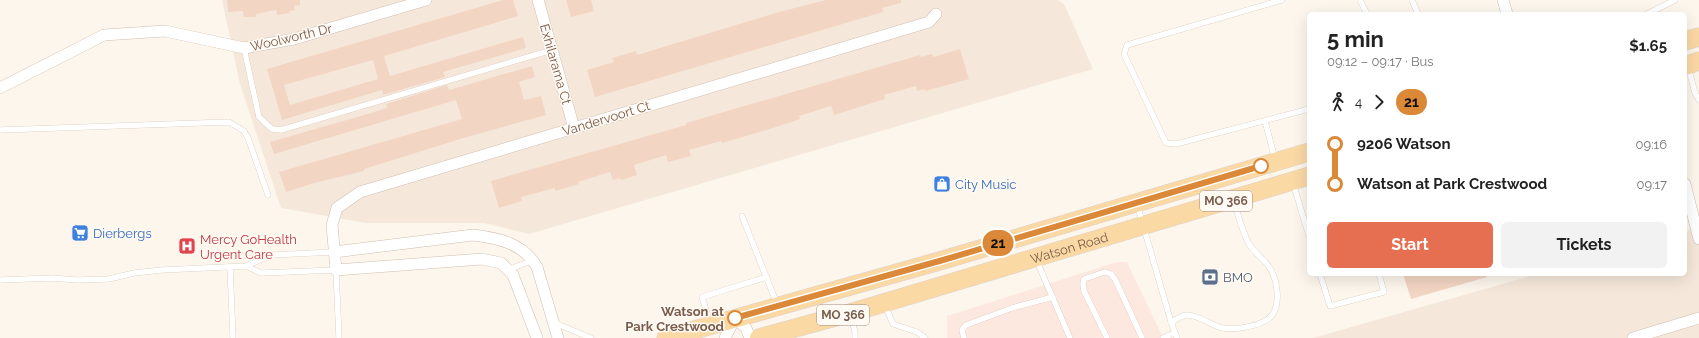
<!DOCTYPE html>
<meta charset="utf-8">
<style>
body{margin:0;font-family:Raleway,sans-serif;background:#f2f2f2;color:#222;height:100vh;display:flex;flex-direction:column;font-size:15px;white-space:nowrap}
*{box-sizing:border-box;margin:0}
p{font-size:13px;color:#767676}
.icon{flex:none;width:22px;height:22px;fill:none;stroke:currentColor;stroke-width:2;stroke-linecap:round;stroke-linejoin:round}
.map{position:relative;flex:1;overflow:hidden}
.sheet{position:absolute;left:1307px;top:12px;width:380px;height:264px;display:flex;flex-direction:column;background:#fff;border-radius:6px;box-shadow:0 4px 16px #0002}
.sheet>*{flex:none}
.badge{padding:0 8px;border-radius:13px;font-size:14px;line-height:26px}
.map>.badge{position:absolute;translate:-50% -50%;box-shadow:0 0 0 2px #fff}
.legs{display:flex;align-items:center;gap:6px;height:44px;padding:0 20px;font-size:13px}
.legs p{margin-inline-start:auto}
.overview{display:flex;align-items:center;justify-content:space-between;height:68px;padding:0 20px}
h1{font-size:22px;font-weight:700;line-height:30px}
.primary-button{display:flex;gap:8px;margin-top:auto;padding:8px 20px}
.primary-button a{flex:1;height:46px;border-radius:6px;background:#e76f51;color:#fff;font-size:16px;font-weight:700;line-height:46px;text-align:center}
.primary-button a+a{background:#f2f2f2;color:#222}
ul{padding:0 20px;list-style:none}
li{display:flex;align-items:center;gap:14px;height:40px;font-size:15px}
li i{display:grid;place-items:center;width:6px;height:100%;margin:0 5px;background:currentColor}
li i::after{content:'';width:10px;height:10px;margin:-5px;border:3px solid;border-radius:50%;background:#fff}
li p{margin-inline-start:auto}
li:first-child i{background:linear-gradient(#0000 50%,currentColor 0)}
li:last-child i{background:linear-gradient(currentColor 50%,#0000 0)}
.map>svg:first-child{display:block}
.residential{fill:#f5e8da}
.commercial{fill:#fde8e0}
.building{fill:#f3d5c3;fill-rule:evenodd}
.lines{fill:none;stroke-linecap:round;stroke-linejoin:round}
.lane-casing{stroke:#d1beb0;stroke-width:6}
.street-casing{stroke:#d1beb0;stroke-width:12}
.primary-casing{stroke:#dad1cd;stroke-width:19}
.lane{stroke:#fff;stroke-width:5.5}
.street{stroke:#fff;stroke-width:11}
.primary{stroke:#fbd9a5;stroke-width:18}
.line-1-casing{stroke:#fff;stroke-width:9}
.line-1{stroke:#db8839;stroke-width:6}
.stop-1-dot{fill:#fff;stroke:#db8839;stroke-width:2}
.labels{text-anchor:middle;stroke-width:3;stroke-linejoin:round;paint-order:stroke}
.shield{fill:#fffaf3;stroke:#a28b7f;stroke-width:1}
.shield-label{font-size:12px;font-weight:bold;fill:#7a5c4d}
.street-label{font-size:13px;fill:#7a5c4d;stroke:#fffaf3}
.shop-label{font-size:13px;fill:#366cbe;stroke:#fffaf3;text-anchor:start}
.health-label{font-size:13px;fill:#be3a42;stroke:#fffaf3;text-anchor:start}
.service-label{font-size:13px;fill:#4e5e75;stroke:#fffaf3;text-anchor:start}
.stop-label{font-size:13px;font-weight:bold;fill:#7a5c4d;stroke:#fffaf3;text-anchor:end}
</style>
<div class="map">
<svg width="1699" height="338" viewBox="0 0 1699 338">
<rect width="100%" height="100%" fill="#fdf6ec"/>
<g class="residential">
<polygon points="222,0 1058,0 1064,4 1093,69 529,234 484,223 366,223 281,208 240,84"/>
<polygon points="1699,218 1699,338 1313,338 1537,274 1685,274 1685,232 1688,231"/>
</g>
<polygon class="commercial" points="1117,262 1127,262 1163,338 947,338 947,316"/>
<g class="building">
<polygon points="227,0 300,0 300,5 294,6 295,10 289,11 290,13 277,15 276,10 256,14 256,17 244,17 243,11 228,12"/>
<path d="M503 0H513L518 16 384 56 390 76 523 37 526 48 443 72 445 77 383 95 382 90 282 120 267 69ZM373 60 378 79 290 105 284 85Z"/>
<polygon points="566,0 591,0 594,11 571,17"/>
<polygon points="826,0 901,0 901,3 882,8 883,12 595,97 587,70 614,62 612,58 636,51 637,55 779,12"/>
<polygon points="960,49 969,79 925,91 925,89 917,91 916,86 884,95 885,99 834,115 831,106 799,116 800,119 773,128 722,143 721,141 689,150 691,156 668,162 666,155 634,165 637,175 621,180 620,178 613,180 610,172 578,182 579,184 555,191 555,188 521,197 522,201 499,208 491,181 686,125 686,123 920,55 921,57 932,54 933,57"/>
<polygon points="532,66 535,77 519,82 524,100 541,96 546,115 467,137 364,169 364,171 318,182 286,192 279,172 462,119 456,100 274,154 270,142 378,111 387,108 386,104 447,85 449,90"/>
<polygon points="1403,274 1487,274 1487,277 1411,299"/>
</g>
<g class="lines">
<g class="lane-casing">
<g id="lane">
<polyline points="1282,0 1127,45 1124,54 1166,143 1176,144 1309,109"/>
<polyline points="1360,0 1367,14"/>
<polyline points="1412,0 1418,14"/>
<polyline points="1647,14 1675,0"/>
<polyline points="244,48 259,117 272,129 281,130 552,50"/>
<polyline points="1688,67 1695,93 1699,100"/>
<polyline points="1265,121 1275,159"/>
<polyline points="0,130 229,122 244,131 248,138 268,195"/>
<polyline points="1293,183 1309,236"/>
<polyline points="1137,204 1171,322 1177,338"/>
<polyline points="742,216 777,304"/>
<polyline points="1036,259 1070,338"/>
<polyline points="246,266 261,273 336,270 339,338"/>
<polyline points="230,267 233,338"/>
<polyline points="508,270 533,260"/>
<polyline points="1320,274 1330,306 1384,292 1379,274"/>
<polyline points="0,280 52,278 77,280 109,279 134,273 162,270 246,266 272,255 334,252"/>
<polyline points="885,305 893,324 917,332 925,338"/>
<polyline points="851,315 855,333 855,338"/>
<path d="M1171 322C1176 320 1182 315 1187 315 1197 315 1207 322 1216 326 1229 332 1264 327 1273 314 1281 300 1277 276 1267 264 1262 258 1254 252 1249 244 1242 231 1238 215 1234 201"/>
<polyline points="555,323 591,338"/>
<polyline points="710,323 702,297 767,277"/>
<polyline points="964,338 962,330 966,325 1012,308 1053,297"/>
<polyline points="1107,338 1084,291 1083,284 1084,279 1105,272 1111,274 1115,279 1142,338"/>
<polyline points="1163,338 1174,333"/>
</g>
</g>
<g class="street-casing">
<g id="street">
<polyline points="538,0 574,128"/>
<polyline points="1503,0 1507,14"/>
<polyline points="0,88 104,35 165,31 244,48 294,39 426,0"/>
<polyline points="1685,184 1699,239"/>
<path d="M334 252 473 235C498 238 523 243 537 267L558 338"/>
<polyline points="537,338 513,275 501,263 482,259 336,270 332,225 337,208 360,192 929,22 936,14"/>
<polyline points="725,338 735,318 746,328 750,338"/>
<polyline points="1633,338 1699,318"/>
</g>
</g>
<g class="primary-casing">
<g id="primary">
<polyline points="1685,41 1699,37"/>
<polyline points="1685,66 1699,61"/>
<polyline points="666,338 943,260 1309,152"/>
<path id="s1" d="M759 338 850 313 1309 176"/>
</g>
</g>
<use href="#lane" class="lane"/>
<use href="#street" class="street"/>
<use href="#primary" class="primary"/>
</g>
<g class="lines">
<g class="line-1-casing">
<polyline id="line-1" points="735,318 943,260 1261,166"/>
</g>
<use href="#line-1" class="line-1"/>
</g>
<defs>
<g id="shop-square" transform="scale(0.9)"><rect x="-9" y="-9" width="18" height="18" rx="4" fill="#3f7fe0" stroke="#fffaf3"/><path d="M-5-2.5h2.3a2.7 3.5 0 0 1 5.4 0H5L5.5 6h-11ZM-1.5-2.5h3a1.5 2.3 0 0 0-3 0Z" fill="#fff"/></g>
<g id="supermarket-square" transform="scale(0.9)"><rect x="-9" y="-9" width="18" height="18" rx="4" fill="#3f7fe0" stroke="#fffaf3"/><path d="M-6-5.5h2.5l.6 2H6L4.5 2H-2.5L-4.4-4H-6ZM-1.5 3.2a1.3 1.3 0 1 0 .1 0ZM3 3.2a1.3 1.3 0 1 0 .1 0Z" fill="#fff"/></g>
<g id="hospital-square" transform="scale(0.9)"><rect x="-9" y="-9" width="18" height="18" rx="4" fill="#e0444e" stroke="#fffaf3"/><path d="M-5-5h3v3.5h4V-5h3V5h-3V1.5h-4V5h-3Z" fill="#fff"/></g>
<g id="bank-square" transform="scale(0.9)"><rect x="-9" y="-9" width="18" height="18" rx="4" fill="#5c6f8a" stroke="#fffaf3"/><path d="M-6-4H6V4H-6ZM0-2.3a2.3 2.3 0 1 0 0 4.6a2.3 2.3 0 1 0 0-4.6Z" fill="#fff"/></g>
</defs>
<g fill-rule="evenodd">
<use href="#shop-square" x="942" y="184"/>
<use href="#supermarket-square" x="80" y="233"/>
<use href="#hospital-square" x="187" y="246"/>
<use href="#bank-square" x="1210" y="277"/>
</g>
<g class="stop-1-dot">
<circle cx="1261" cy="166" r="7"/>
<circle cx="735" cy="318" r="7"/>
</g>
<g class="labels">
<g class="shield">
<rect x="1200" y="191" width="52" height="20" rx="3"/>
<rect x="817" y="305" width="52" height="20" rx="3"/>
</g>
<g class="shield-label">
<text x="1226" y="205">MO 366</text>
<text x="843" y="319">MO 366</text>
</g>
<g class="street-label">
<text transform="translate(291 37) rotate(-13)" y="5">Woolworth Dr</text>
<text transform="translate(556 64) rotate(74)" y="5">Exhilarama Ct</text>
<text transform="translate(606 118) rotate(-17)" y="5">Vandervoort Ct</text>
<text dy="5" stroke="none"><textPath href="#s1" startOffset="323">Watson Road</textPath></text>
</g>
<g class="shop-label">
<text x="955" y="189">City Music</text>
<text x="93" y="238">Dierbergs</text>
</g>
<g class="health-label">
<text x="200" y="244">Mercy GoHealth<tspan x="200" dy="15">Urgent Care</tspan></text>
</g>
<g class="service-label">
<text x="1223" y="282">BMO</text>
</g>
<g class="stop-label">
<text x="724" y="316">Watson at<tspan x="724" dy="15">Park Crestwood</tspan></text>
</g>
</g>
</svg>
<b class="badge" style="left:998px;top:243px;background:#db8839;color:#111">21</b>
<section class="sheet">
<div class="overview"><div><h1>5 min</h1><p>09:12 – 09:17 · Bus</p></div><b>$1.65</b></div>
<div class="legs"><svg class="icon" aria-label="walk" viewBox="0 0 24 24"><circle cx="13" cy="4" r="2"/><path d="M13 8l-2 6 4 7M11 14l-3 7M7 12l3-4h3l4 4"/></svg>4<svg class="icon" aria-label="forward" viewBox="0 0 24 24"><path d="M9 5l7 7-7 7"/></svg><b class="badge" style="background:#db8839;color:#111">21</b></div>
<ul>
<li><i style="color:#db8839"></i><b>9206 Watson</b><p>09:16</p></li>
<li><i style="color:#db8839"></i><b>Watson at Park Crestwood</b><p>09:17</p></li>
</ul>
<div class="primary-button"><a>Start</a><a>Tickets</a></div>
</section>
</div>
